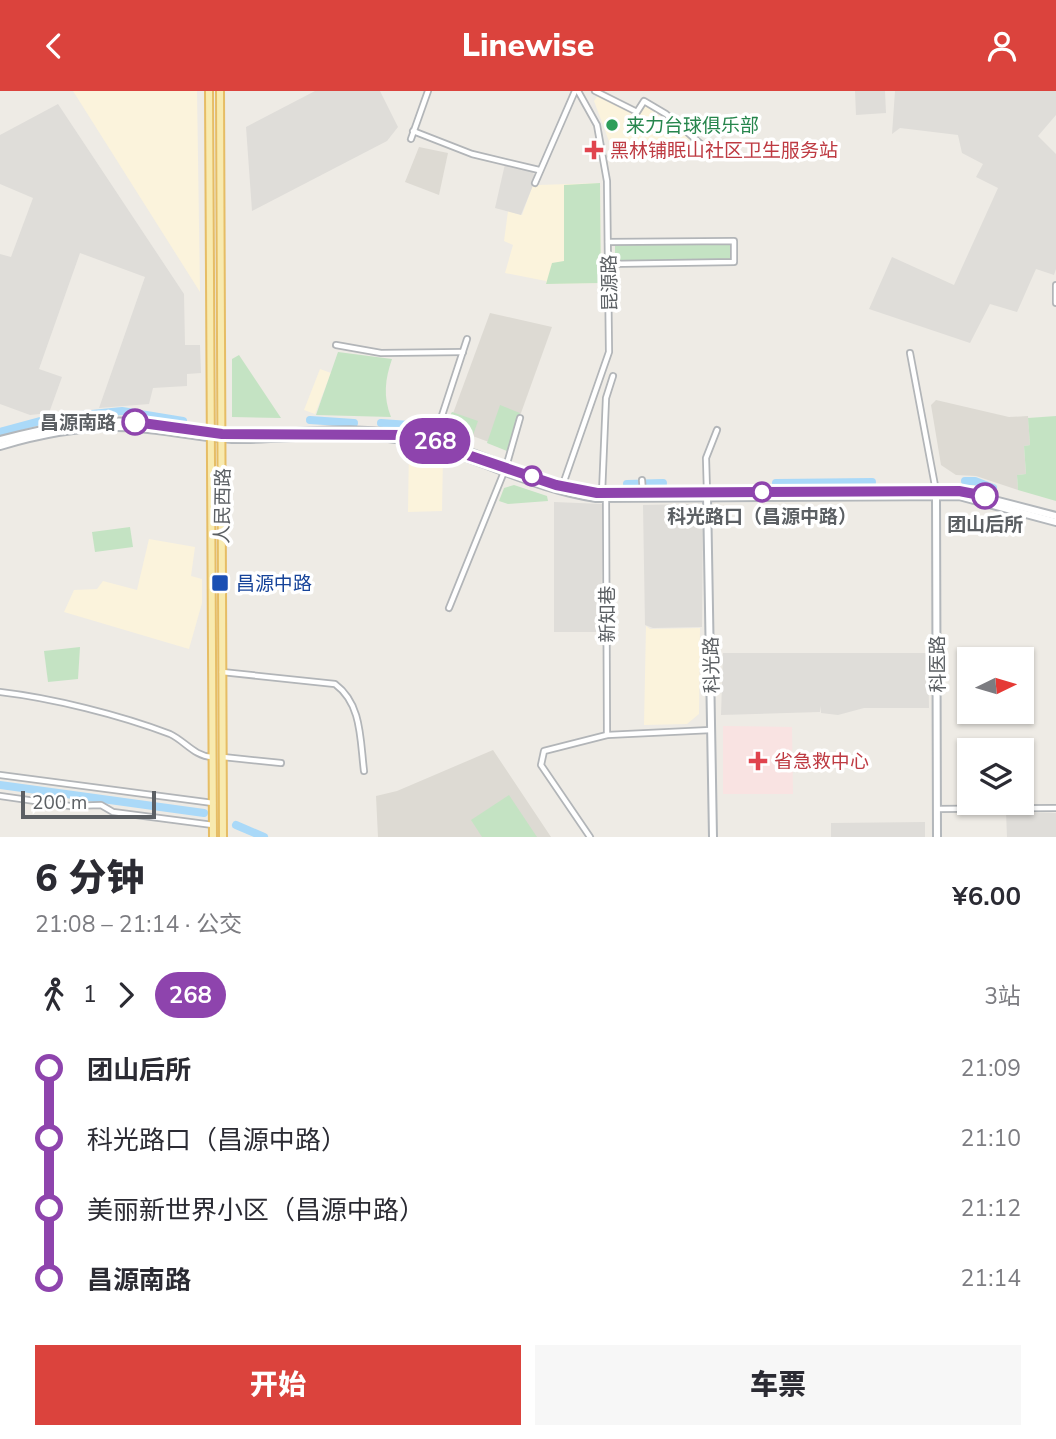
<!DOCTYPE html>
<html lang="zh">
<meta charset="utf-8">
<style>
body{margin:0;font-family:"Nunito Sans","Noto Sans SC",sans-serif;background:#f7f7f7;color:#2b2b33;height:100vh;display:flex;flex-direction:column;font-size:26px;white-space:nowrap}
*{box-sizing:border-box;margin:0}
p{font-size:23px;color:#7c7c81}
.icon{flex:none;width:38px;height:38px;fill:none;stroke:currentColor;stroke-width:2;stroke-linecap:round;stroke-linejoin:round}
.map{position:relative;height:746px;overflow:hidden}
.side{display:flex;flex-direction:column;background:#fff;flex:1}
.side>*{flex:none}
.badge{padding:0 14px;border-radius:23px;font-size:24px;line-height:46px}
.needle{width:46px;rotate:85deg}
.fabs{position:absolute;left:957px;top:556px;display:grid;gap:14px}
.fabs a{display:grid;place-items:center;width:77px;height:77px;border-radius:0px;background:#fff;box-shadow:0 2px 5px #0004;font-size:35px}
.scale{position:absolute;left:21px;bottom:18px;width:135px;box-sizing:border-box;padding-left:7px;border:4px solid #5c6064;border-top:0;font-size:19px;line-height:24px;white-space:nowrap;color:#5c6064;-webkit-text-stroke:5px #fff;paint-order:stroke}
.map>.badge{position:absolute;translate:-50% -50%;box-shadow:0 0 0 4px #fff}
.legs{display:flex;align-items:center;gap:10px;height:77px;padding:0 35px;font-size:23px}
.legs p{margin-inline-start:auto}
.headline{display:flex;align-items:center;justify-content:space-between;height:119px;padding:0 35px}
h1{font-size:38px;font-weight:800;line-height:52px}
.primary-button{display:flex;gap:14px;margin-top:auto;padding:14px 35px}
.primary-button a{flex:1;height:80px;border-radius:0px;background:#db433d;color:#fff;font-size:28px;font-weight:800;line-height:80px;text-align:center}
.primary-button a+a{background:#f7f7f7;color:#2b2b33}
ul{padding:0 35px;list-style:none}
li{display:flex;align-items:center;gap:24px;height:70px;font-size:26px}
li i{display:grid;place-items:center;width:10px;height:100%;margin:0 9px;background:currentColor}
li i::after{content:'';width:18px;height:18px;margin:-9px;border:5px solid;border-radius:50%;background:#fff}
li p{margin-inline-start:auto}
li:first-child i{background:linear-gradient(#0000 50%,currentColor 0)}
li:last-child i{background:linear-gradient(currentColor 50%,#0000 0)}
header{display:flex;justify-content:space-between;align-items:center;height:91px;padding:0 35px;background:#db433d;color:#fff;font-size:32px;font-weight:800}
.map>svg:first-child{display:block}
.commercial{fill:#fbf3dc}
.industrial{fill:#dfddd9}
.education{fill:#dddad3}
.medical{fill:#f9e3e2}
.green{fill:#c4e3c3}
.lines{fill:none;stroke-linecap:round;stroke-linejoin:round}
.river{stroke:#aad9f8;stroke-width:8}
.street-casing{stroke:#b2b5b8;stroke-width:8}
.secondary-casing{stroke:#b3b7bb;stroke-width:10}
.primary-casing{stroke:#e6bd65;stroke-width:10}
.street{stroke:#fff;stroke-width:4.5}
.secondary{stroke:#fff;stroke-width:6}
.primary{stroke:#f8eaaf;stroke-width:6}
.line-1-casing{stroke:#fff;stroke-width:16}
.line-1{stroke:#8e44ad;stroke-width:10}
.leisure-dot{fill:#2e9e5b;stroke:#fff;stroke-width:2.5}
.health-dot{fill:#e0444e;stroke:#fff;stroke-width:2.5}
.stop-1-dot{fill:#fff;stroke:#8e44ad;stroke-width:3.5}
.transit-dot{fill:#1a4fb4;stroke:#fff;stroke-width:2.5}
.labels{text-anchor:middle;stroke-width:7;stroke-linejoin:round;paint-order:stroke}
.leisure-label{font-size:19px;fill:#27864d;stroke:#fff;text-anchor:start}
.health-label{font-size:19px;fill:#be3a42;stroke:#fff;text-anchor:start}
.street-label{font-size:19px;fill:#5c6064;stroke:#fff}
.stop-label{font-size:19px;font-weight:bold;fill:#5c6064;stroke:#fff}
.transit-label{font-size:19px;fill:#164399;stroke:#fff;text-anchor:start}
</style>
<header><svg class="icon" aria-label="back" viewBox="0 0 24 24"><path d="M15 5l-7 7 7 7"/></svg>Linewise<svg class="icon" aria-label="person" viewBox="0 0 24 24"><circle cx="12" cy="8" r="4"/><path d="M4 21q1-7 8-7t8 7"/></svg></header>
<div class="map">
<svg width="1056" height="746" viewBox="0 0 1056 746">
<rect width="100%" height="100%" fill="#eeebe5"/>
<g class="commercial">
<polygon points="73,0 197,0 200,201"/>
<polygon points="598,4 637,25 644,14 689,45 691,53 613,61 594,10"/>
<polygon points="534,91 538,94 600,92 601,192 546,193 546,190 505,182 513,154 504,150 508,120 522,124"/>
<polygon points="320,278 331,282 315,323 304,319"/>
<polygon points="409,355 443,364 442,420 408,421"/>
<polygon points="149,448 195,456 191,485 202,488 202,512 189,558 64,521 74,499 97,498 103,490 137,499"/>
<polygon points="646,535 650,538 700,537 699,623 687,633 644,634"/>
</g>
<g class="industrial">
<polygon points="315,0 380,0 398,36 387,50 252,120 246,36"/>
<polygon points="855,0 885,0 886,22 856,24"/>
<polygon points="895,0 1056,0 1056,24 1038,45 1056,63 1056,178 1054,184 1036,178 1017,221 990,213 970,252 869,218 892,166 954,194 998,97 976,86 983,73 962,62 958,44 900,37 892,43"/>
<polygon points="58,13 184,203 185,254 200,254 201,282 187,283 187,295 153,297 149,313 99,317 145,186 80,162 39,278 62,286 49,322 30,324 0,313 0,163 11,166 33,107 0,93 0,44"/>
<polygon points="505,73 532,80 536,87 521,124 495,117"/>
<polygon points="554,411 603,413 601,541 554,541"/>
<polygon points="689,413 703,429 702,536 653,537 645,534 643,414"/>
<polygon points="723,562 928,562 929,617 864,617 838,624 821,622 821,615 820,621 721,624"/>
<polygon points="1006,721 1056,722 1056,746 1007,746"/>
<polygon points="925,731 925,746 831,746 831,732"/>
</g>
<g class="education">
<polygon points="419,56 448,62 439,104 405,91"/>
<polygon points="490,222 552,236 508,358 448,336"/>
<polygon points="936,309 1009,326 1028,325 1030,354 1024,355 1026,383 1017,384 1018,399 976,385 956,384 941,374 931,314"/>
<polygon points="493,659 551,746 378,746 376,705 397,700"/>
</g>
<polygon class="medical" points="723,635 792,636 793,703 723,703"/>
<g class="green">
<polygon points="600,92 601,192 546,193 552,172 564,170 564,94"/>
<polygon points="732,152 732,170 615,172 615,154"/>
<path d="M338 261 392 268C385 288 383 306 391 326L316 324Z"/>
<polygon points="239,264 281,327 232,326 232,268"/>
<polygon points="500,314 520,322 507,360 487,352"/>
<polygon points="452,321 478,330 472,347 444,336"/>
<polygon points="1056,325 1056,410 1018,399 1017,384 1026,383 1024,355 1030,354 1028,327"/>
<polygon points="514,394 547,405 548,410 508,413 499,410 504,397"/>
<polygon points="130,436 133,456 95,461 92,441"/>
<polygon points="80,556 78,588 48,591 44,560"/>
<polygon points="509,704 537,746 482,746 471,729"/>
</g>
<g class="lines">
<g class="river">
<polyline points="310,329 354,332"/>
<polyline points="381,332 410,334"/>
<polyline points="0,341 51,327 122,320 183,330"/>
<polyline points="965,390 975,390 993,397"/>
<polyline points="776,392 872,391"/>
<polyline points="627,393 663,392"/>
<polyline points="0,694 204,722"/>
<polyline points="236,734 264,746"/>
</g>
<g class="street-casing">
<g id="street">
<polyline points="595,0 637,21 644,10 666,23 709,60"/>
<polyline points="413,40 472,63 539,79"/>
<polyline points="411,48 428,0"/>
<polyline points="535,92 575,0"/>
<polyline points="608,151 734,150 734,171 608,173"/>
<polyline points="1056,194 1056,212"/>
<polyline points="336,254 381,262 463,261"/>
<polyline points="910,262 936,400"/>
<polyline points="433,352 467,248"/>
<polyline points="642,389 643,402"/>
<polyline points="562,396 609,261 607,90 597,34 578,0"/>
<polyline points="707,401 706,367 717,339"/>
<polyline points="602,402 606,307 613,285"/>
<polyline points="606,407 607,644"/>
<polyline points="449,517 506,376 520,327"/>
<path d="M222 581 335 593C362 613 360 648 364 680"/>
<path d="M0 601C52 607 120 624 170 643 185 650 194 665 212 666"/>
<polyline points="223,666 281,672"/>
<polyline points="0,684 213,712"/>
<polyline points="0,705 70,715 101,714 113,721 213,734"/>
<polyline points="937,718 1056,717"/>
<polyline points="590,746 541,674 544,660 607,644 711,639"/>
</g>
</g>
<g class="secondary-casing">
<g id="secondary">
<path d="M0 349C45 337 90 328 137 331 171 334 204 343 238 343 296 343 361 333 419 346 480 359 534 393 597 402L959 400 1056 425"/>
<path d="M0 355C44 342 90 333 137 337 171 339 203 348 237 348 296 348 360 338 418 352 479 366 534 398 596 407L959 405 1056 431"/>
<polyline points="707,404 713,746"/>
<polyline points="936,405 937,746"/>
</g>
</g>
<g class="primary-casing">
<g id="primary">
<polyline points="209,0 213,746"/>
<polyline points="220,0 223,746"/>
</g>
</g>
<use href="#street" class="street"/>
<use href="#secondary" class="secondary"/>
<use href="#primary" class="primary"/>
</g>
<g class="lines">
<g class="line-1-casing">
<polyline id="line-1" points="135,331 222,343 409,344 556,394 597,402 959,400 985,405"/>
</g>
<use href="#line-1" class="line-1"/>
</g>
<circle class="leisure-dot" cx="612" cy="34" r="7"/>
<g class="health-dot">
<path d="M590.5 48.5h7v7h7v7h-7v7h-7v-7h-7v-7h7z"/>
<path d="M754.5 659.5h7v7h7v7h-7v7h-7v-7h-7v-7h7z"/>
</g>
<g class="stop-1-dot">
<circle cx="135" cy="331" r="12"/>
<circle cx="532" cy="385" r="9"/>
<circle cx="762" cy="401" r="9"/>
<circle cx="985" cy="405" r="12"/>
</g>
<rect class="transit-dot" x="211" y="483" width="18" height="18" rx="3.5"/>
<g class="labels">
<g class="leisure-label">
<text x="626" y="41">来力台球俱乐部</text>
</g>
<g class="health-label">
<text x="610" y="66">黑林铺眠山社区卫生服务站</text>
<text x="774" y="677">省急救中心</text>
</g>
<g class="street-label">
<text transform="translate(609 192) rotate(-91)" y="7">昆源路</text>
<text transform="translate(222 415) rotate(-89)" y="7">人民西路</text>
<text transform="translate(607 523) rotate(-90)" y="7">新知巷</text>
<text transform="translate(937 573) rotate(-90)" y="7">科医路</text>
<text transform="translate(711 574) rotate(-91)" y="7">科光路</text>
</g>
<g class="stop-label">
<text x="116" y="338" text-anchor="end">昌源南路</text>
<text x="762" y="432">科光路口（昌源中路）</text>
<text x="985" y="440">团山后所</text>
</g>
<g class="transit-label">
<text x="236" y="499">昌源中路</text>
</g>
</g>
</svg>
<div class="fabs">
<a><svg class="needle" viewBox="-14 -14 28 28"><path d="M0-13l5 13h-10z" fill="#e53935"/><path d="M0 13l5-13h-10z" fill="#7c7c81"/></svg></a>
<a><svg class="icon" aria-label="layers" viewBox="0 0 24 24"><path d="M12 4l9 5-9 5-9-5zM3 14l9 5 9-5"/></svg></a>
</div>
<div class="scale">200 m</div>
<b class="badge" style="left:435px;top:350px;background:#8e44ad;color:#fff">268</b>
</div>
<section class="side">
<div class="headline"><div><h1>6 分钟</h1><p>21:08 – 21:14 · 公交</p></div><b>¥6.00</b></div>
<div class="legs"><svg class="icon" aria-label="walk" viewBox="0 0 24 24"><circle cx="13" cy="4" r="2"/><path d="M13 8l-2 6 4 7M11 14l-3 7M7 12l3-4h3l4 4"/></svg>1<svg class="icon" aria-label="forward" viewBox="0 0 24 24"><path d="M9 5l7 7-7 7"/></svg><b class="badge" style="background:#8e44ad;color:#fff">268</b><p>3站</p></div>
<ul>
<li><i style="color:#8e44ad"></i><b>团山后所</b><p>21:09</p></li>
<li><i style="color:#8e44ad"></i><span>科光路口（昌源中路）</span><p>21:10</p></li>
<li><i style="color:#8e44ad"></i><span>美丽新世界小区（昌源中路）</span><p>21:12</p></li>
<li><i style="color:#8e44ad"></i><b>昌源南路</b><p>21:14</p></li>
</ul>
<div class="primary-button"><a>开始</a><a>车票</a></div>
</section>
